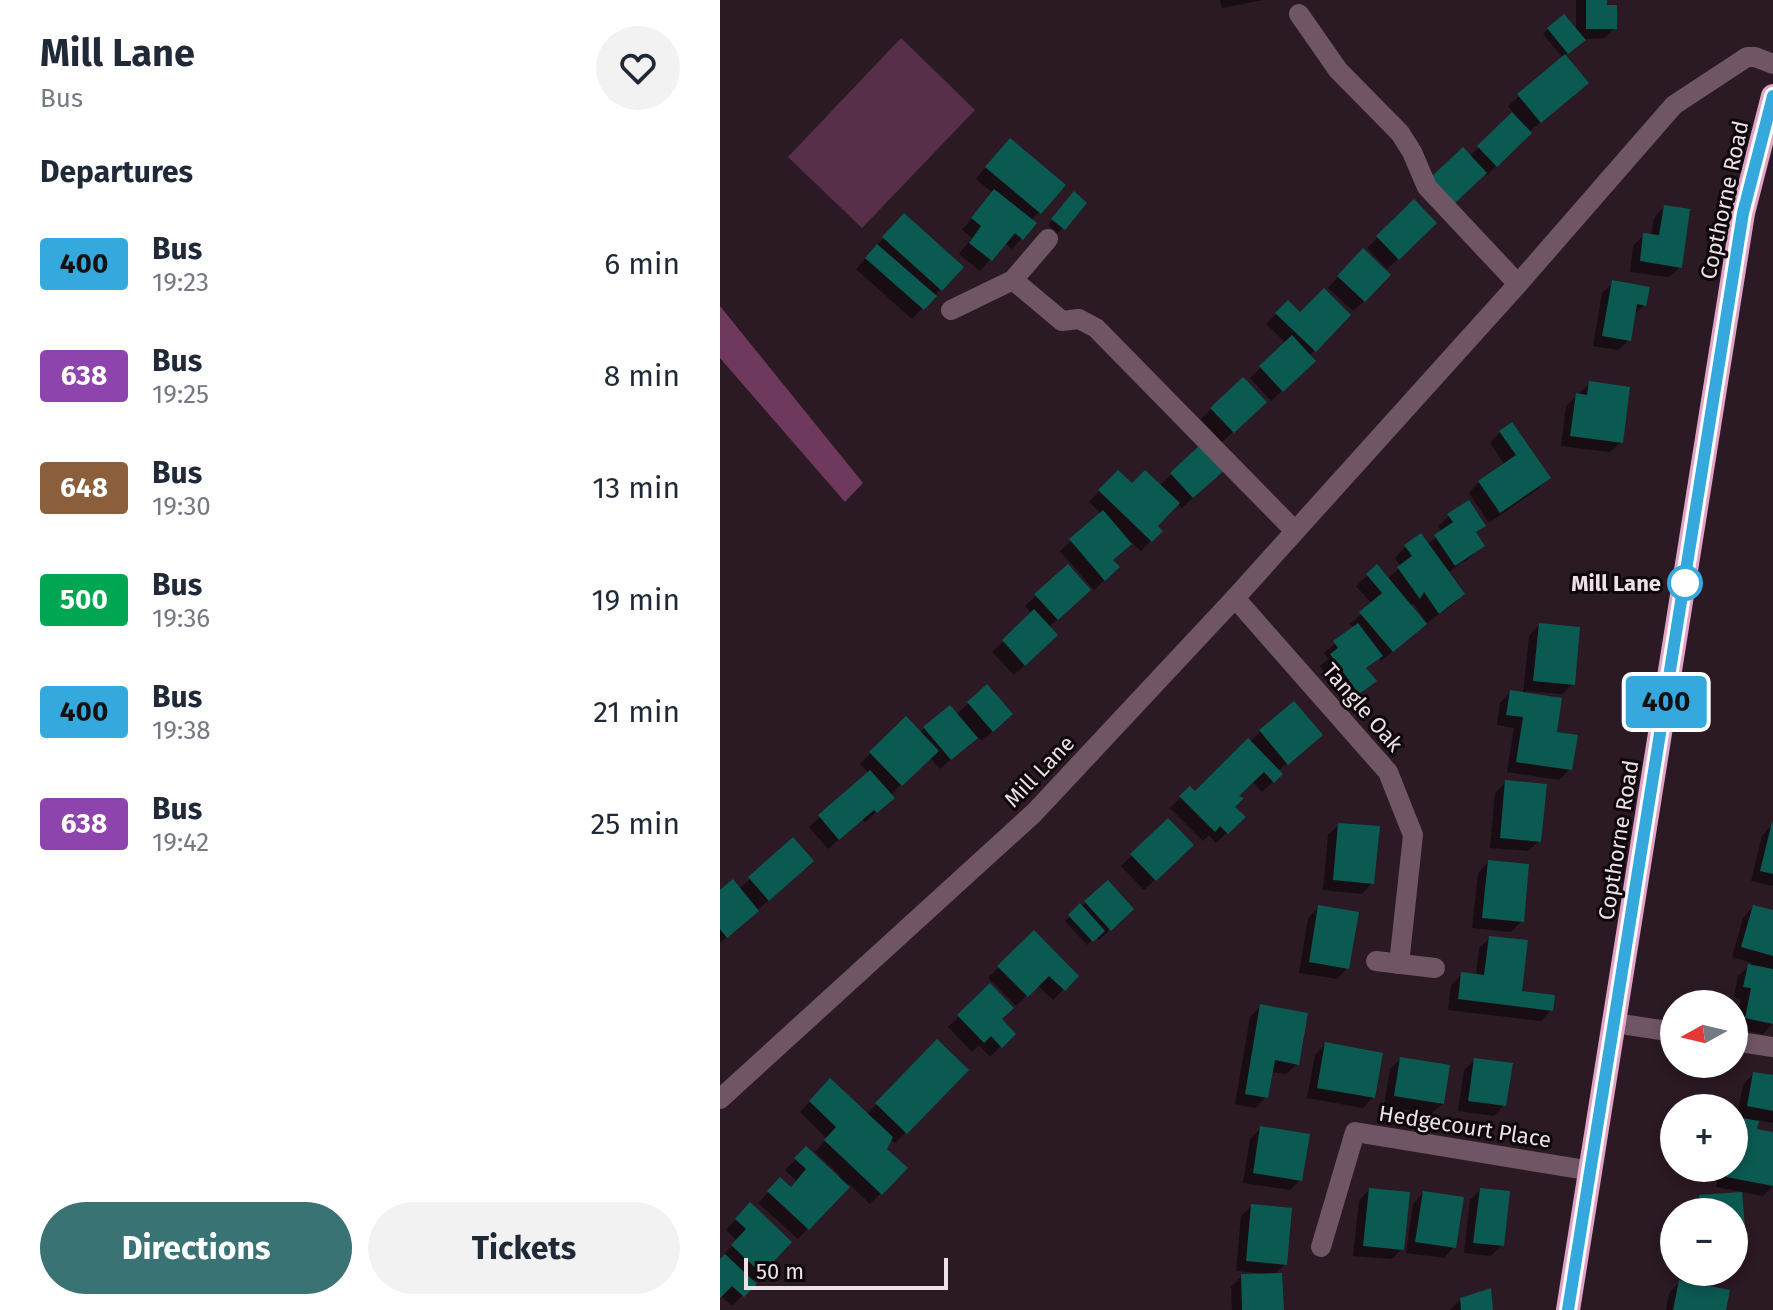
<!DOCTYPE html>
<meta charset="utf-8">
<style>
body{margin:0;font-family:"Fira Sans",sans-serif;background:#f2f2f3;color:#1f2937;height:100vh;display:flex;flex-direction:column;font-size:30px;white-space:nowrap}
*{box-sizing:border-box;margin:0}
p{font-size:26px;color:#747a83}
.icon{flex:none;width:44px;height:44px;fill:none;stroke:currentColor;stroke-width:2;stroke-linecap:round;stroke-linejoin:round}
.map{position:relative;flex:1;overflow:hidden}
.panel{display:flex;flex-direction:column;background:#fff;width:720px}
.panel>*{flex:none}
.badge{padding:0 16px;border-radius:6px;font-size:28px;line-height:52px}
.needle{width:52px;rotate:262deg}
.tools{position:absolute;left:940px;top:990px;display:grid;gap:16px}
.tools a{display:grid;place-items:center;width:88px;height:88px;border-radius:50%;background:#fff;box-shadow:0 4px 12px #0003;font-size:40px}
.scale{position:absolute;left:24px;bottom:20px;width:204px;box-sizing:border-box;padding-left:8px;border:4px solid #ede0e7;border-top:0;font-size:22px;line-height:28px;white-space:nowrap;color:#ede0e7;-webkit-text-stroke:6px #0e070b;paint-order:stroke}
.map>.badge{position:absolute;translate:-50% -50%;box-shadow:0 0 0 4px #fff}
h2{padding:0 40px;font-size:30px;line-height:72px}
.round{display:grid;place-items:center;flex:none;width:84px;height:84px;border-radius:42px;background:#f2f2f3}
.headline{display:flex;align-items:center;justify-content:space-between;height:136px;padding:0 40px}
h1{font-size:38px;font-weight:700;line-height:60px}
.primary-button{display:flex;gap:16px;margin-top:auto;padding:16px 40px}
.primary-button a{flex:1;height:92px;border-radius:48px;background:#397374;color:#fff;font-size:32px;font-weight:700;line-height:92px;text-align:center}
.primary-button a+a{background:#f2f2f3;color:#1f2937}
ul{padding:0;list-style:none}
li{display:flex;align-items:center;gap:24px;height:112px;padding:0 40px}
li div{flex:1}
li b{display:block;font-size:30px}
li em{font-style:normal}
li .badge{min-width:88px;font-weight:700;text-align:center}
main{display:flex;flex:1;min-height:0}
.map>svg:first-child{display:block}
.green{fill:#572f49}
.forest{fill:#6e395c}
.shadow{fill:#0007}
.building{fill:#0b5a52}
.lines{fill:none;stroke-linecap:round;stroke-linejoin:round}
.minor{stroke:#705665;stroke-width:20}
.highway{stroke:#e1a2c8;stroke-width:24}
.line-casing{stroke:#fff;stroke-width:18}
.line{stroke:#35a9de;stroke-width:12}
.stop-dot{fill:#fff;stroke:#35a9de;stroke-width:4}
.labels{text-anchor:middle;stroke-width:6;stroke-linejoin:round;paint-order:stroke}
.street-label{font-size:22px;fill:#ede0e7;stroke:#0e070b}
.stop-label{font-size:22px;font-weight:bold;fill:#ede0e7;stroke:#0e070b;text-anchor:end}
</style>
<main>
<section class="panel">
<div class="headline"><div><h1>Mill Lane</h1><p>Bus</p></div><a class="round"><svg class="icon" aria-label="heart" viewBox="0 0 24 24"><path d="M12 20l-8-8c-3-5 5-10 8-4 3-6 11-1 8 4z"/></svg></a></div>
<h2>Departures</h2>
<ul>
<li><span class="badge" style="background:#35a9de;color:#111">400</span><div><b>Bus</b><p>19:23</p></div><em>6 min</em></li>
<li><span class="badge" style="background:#8e44ad;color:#fff">638</span><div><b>Bus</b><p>19:25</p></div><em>8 min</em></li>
<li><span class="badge" style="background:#8b5e3c;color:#fff">648</span><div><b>Bus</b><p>19:30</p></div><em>13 min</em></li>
<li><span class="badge" style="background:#00a651;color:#fff">500</span><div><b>Bus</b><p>19:36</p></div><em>19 min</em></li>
<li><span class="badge" style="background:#35a9de;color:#111">400</span><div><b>Bus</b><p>19:38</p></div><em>21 min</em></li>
<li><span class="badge" style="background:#8e44ad;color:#fff">638</span><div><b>Bus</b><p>19:42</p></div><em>25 min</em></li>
</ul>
<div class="primary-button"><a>Directions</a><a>Tickets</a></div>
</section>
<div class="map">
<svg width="1053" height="1310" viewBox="0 0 1053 1310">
<rect width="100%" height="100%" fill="#2b1924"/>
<polygon class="green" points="181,38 255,110 142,228 68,157"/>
<polygon class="forest" points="0,306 143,483 125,502 0,358"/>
<g class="shadow">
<polygon points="500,0 543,0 502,8"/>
<polygon points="856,0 885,0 895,28 884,38 864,39 844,56 856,93 809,132 766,176 749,157 794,113 788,106 843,58 823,34 828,29 856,32"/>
<polygon points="279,151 343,185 311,221 302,238 292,249 284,243 260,271 239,254 252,238 242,230 273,193 256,179"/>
<polygon points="349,199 364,203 338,233 328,225"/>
<polygon points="694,202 715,223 667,269 647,248"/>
<polygon points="944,207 960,267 949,277 910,272 913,246 924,235 931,236 934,218"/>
<polygon points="174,226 241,267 192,319 136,269"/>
<polygon points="632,262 644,301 633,311 608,288"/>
<polygon points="893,283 924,305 913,316 909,340 898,350 873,346 882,293"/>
<polygon points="568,303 580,315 628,315 589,356 583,371 551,401 530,378 566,343 546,324"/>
<polygon points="870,383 901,442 890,452 841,446 846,406"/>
<polygon points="491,409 534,413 502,442 481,419"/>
<polygon points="780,432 828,478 818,489 769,523 749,493 759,482 785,465 770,443"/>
<polygon points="483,445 493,478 462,508 457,503 435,526 440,531 421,551 411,542 391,561 387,578 374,590 340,551 382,514 369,502 398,472 412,486 439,486"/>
<polygon points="729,516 764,525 755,534 762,545 752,556 727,573 743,594 732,605 707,623 693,603 690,606 694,634 661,661 658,657 645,669 654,681 628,704 600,666 608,659 604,653 634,628 630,624 652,604 636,586 657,567 667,579 681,567 675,558 685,547 707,545 722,532 718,526"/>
<polygon points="316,596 358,600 328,628 325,646 294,675 272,652 312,614 305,606"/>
<polygon points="819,625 853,684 842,694 805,691 805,694 835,733 850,769 839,780 787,772 794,728 777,725 780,703 791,692 803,694 809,636"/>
<polygon points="266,687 280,725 262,741 257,736 220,769 210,757 170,795 161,808 145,822 142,819 108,849 89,827 149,773 140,764 186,719 200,733 204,728 236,715"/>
<polygon points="573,703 593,742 559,770 561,774 542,792 532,781 516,797 512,807 523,817 496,843 489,835 483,841 450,808 470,789 475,794 540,732"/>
<polygon points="786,782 819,841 808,851 770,848 775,793"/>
<polygon points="448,821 471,845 424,890 401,866"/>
<polygon points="619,825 652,883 642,894 603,890 608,835"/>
<polygon points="1052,825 1053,826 1053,886 1031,881 1042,836"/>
<polygon points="73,840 81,872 0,943 0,892 19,889"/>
<polygon points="768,862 802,921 791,932 752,928 758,873"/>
<polygon points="388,883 401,919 379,940 376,936 367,945 345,921"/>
<polygon points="599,907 627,968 617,979 579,973 588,918"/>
<polygon points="1033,907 1053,912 1053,1023 1043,1034 1015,1028 1021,999 1014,997 1018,976 1032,963 1012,957 1023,918"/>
<polygon points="314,933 356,976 333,1000 317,985 296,1006 268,978"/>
<polygon points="770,938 799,993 831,1010 821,1021 728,1010 731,985 742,974 756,976 759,948"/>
<polygon points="270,986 279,1020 293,1034 270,1057 259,1045 252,1052 228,1027"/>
<polygon points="541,1006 577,1064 566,1074 551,1072 546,1097 536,1108 515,1104 530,1017"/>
<polygon points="217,1042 246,1070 175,1143 170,1138 165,1149 185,1168 150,1204 129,1184 78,1239 38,1203 60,1180 70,1189 77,1181 65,1170 86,1149 117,1178 120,1175 95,1152 107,1139 80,1112 110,1081 146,1115"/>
<polygon points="605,1045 653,1097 643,1108 587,1098 595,1055"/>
<polygon points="681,1059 722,1104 711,1114 664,1106 670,1069"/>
<polygon points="755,1060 784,1105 774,1116 738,1111 744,1070"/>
<polygon points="1033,1074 1053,1077 1053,1123 1037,1120 1035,1130 1053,1134 1053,1186 1043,1196 996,1187 1000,1168 1014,1168 1014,1124 1021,1117 1017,1116 1023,1085"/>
<polygon points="541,1128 580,1180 570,1190 523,1183 530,1139"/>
<polygon points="649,1190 682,1249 672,1259 633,1256 639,1201"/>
<polygon points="760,1190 782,1245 771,1256 744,1253 750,1200"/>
<polygon points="703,1193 734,1247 724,1258 686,1253 693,1204"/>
<polygon points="1020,1194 1024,1238 1014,1247 1014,1212 970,1212 969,1208 980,1197"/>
<polygon points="30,1205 69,1242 31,1282 34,1284 12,1306 0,1295 0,1262 4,1258 2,1257 17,1241 6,1230"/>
<polygon points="532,1206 565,1264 554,1275 562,1310 512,1310 511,1287 522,1276 537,1276 537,1273 516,1271 521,1216"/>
<polygon points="960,1282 1004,1310 946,1310 949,1293"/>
<polygon points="741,1299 771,1310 730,1310"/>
</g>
<g class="building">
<polygon points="866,0 887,0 887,5 897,5 897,29 866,29"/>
<polygon points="844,14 866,40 848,54 827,28"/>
<polygon points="845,54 869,83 821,123 797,94"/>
<polygon points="792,112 812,133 777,167 757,146"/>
<polygon points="290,138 346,185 321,214 265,167"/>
<polygon points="743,147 767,173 734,204 710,178"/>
<polygon points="274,189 317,223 303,240 295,233 272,261 249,243 261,226 251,218"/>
<polygon points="354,191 367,203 345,230 331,219"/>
<polygon points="694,199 717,223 679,260 656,236"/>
<polygon points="944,205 970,209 962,268 920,261 923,233 939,235"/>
<polygon points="184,213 244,267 222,291 162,237"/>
<polygon points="157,244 217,296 204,310 145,258"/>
<polygon points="643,248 671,275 645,302 617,276"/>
<polygon points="892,280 930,287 926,306 917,304 911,341 882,336"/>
<polygon points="604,288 631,315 596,352 555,313 568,300 580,312"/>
<polygon points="572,335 596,361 563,392 539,366"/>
<polygon points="523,377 547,402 514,433 490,408"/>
<polygon points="869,381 910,387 903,443 850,436 856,393 867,395"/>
<polygon points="792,422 831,478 780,513 758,481 796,455 779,431"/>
<polygon points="483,442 507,468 473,498 450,473"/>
<polygon points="398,470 412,483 425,470 460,503 438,526 443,531 432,542 378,490"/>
<polygon points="749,500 766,526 756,532 765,546 735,566 714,535 733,522 727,514"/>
<polygon points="383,510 412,544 393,560 400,567 385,581 349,539"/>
<polygon points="701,533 745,594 719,614 704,592 700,599 677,567 692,556 684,545"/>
<polygon points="348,564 371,590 338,620 314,594"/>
<polygon points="657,564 707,624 673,652 639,612 662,593 646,574"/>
<polygon points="314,609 338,635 305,666 282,640"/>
<polygon points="638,623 663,656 646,668 657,681 639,694 610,654 618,648 613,641"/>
<polygon points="819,623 860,627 855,685 813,681"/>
<polygon points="267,684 293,714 273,732 247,702"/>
<polygon points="790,690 842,698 837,732 858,735 852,770 796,762 803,717 786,715"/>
<polygon points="574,701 603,735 568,765 539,730"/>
<polygon points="230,705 258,738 231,760 203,727"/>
<polygon points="186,716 219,751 182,786 149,752"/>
<polygon points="528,738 563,774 554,783 544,772 519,796 524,798 515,807 526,817 508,834 500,826 495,832 459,796 470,786 475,791"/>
<polygon points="150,770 175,798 157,813 154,810 119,840 98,815"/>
<polygon points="785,780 827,784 821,842 780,838"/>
<polygon points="448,818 474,845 436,881 410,854"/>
<polygon points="1052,822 1053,823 1053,874 1040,871"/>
<polygon points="618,823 660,826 654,884 613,880"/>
<polygon points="73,837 94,861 49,901 28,877"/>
<polygon points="768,860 809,864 804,922 762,918"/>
<polygon points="13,879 39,911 7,938 0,929 0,890"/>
<polygon points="388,880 414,909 391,931 364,901"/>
<polygon points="360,903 385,931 373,942 348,915"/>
<polygon points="598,905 639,912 629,969 589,962"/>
<polygon points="1033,905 1053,910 1053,956 1021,947"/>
<polygon points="314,930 359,976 345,991 329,976 308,997 277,966"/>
<polygon points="769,936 808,940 802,991 835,995 833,1011 738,999 741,972 764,975"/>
<polygon points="1028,964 1053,969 1053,1024 1025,1018 1031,988 1023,987"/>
<polygon points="270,983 294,1008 282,1019 296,1034 282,1048 271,1036 264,1043 237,1015"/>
<polygon points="540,1004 588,1013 579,1065 555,1060 548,1098 525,1094"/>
<polygon points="217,1039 249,1070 187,1134 155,1103"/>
<polygon points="605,1042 663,1053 655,1098 597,1088"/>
<polygon points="680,1057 730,1065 724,1104 674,1096"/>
<polygon points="754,1058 793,1063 786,1106 748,1101"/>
<polygon points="1033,1072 1053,1075 1053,1111 1027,1106"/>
<polygon points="110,1078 173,1137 167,1149 188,1168 162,1195 104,1140 116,1127 89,1101"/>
<polygon points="1017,1117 1039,1121 1037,1129 1053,1132 1053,1186 1006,1177 1007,1168 1014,1168 1014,1135"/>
<polygon points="540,1126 590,1134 582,1181 533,1173"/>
<polygon points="86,1146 130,1187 89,1230 47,1191 60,1177 71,1187 86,1169 74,1158"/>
<polygon points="649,1188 690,1192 684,1250 643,1246"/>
<polygon points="760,1188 790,1191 784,1246 753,1243"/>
<polygon points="703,1191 744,1197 736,1248 695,1242"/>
<polygon points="1022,1192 1026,1238 1014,1239 1014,1212 980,1212 979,1195"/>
<polygon points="30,1202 72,1242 42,1274 11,1245 26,1229 15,1219"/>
<polygon points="531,1204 572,1208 567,1265 526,1261"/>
<polygon points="5,1254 37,1284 24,1297 12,1286 0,1298 0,1259"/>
<polygon points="562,1273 564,1310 522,1310 521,1274"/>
<polygon points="959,1280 1010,1290 1006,1310 953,1310"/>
<polygon points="771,1288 773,1310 741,1310 740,1298"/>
</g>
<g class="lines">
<g class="minor">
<polyline points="579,14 618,70 680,133 692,152 707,187 798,284"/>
<polyline points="293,280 342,321 359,319 376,328 574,530"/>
<polyline points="231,310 293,280 328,239"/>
<polyline points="515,598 668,772 693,835 679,964"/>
<polyline points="656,961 715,968"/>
<polyline points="895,1023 954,1032"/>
<polyline points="1014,1041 1053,1047"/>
<polyline points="0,1099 314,813 515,598 798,284 954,105 1027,57 1035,57 1053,64"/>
<polyline points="601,1247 635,1132 872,1171"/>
</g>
<polyline class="highway" points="848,1310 1023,213 1053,96"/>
</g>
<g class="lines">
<g class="line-casing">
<polyline id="line" points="848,1310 1023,213 1053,96"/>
</g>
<use href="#line" class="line"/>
</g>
<circle class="stop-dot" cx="965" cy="583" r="16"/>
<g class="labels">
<g class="street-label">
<text transform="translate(1004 200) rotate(-78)" y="8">Copthorne Road</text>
<text transform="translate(643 707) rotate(49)" y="8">Tangle Oak</text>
<text transform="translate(319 771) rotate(-46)" y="8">Mill Lane</text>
<text transform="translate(898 840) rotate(-81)" y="8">Copthorne Road</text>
<text transform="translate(745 1126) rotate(9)" y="8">Hedgecourt Place</text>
</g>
<g class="stop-label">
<text x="941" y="591">Mill Lane</text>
</g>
</g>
</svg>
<div class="tools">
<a><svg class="needle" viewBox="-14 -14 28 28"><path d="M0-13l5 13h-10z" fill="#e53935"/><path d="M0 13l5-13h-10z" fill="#747a83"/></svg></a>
<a>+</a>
<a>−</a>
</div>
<div class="scale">50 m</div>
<b class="badge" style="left:946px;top:702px;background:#35a9de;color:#111">400</b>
</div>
</main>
